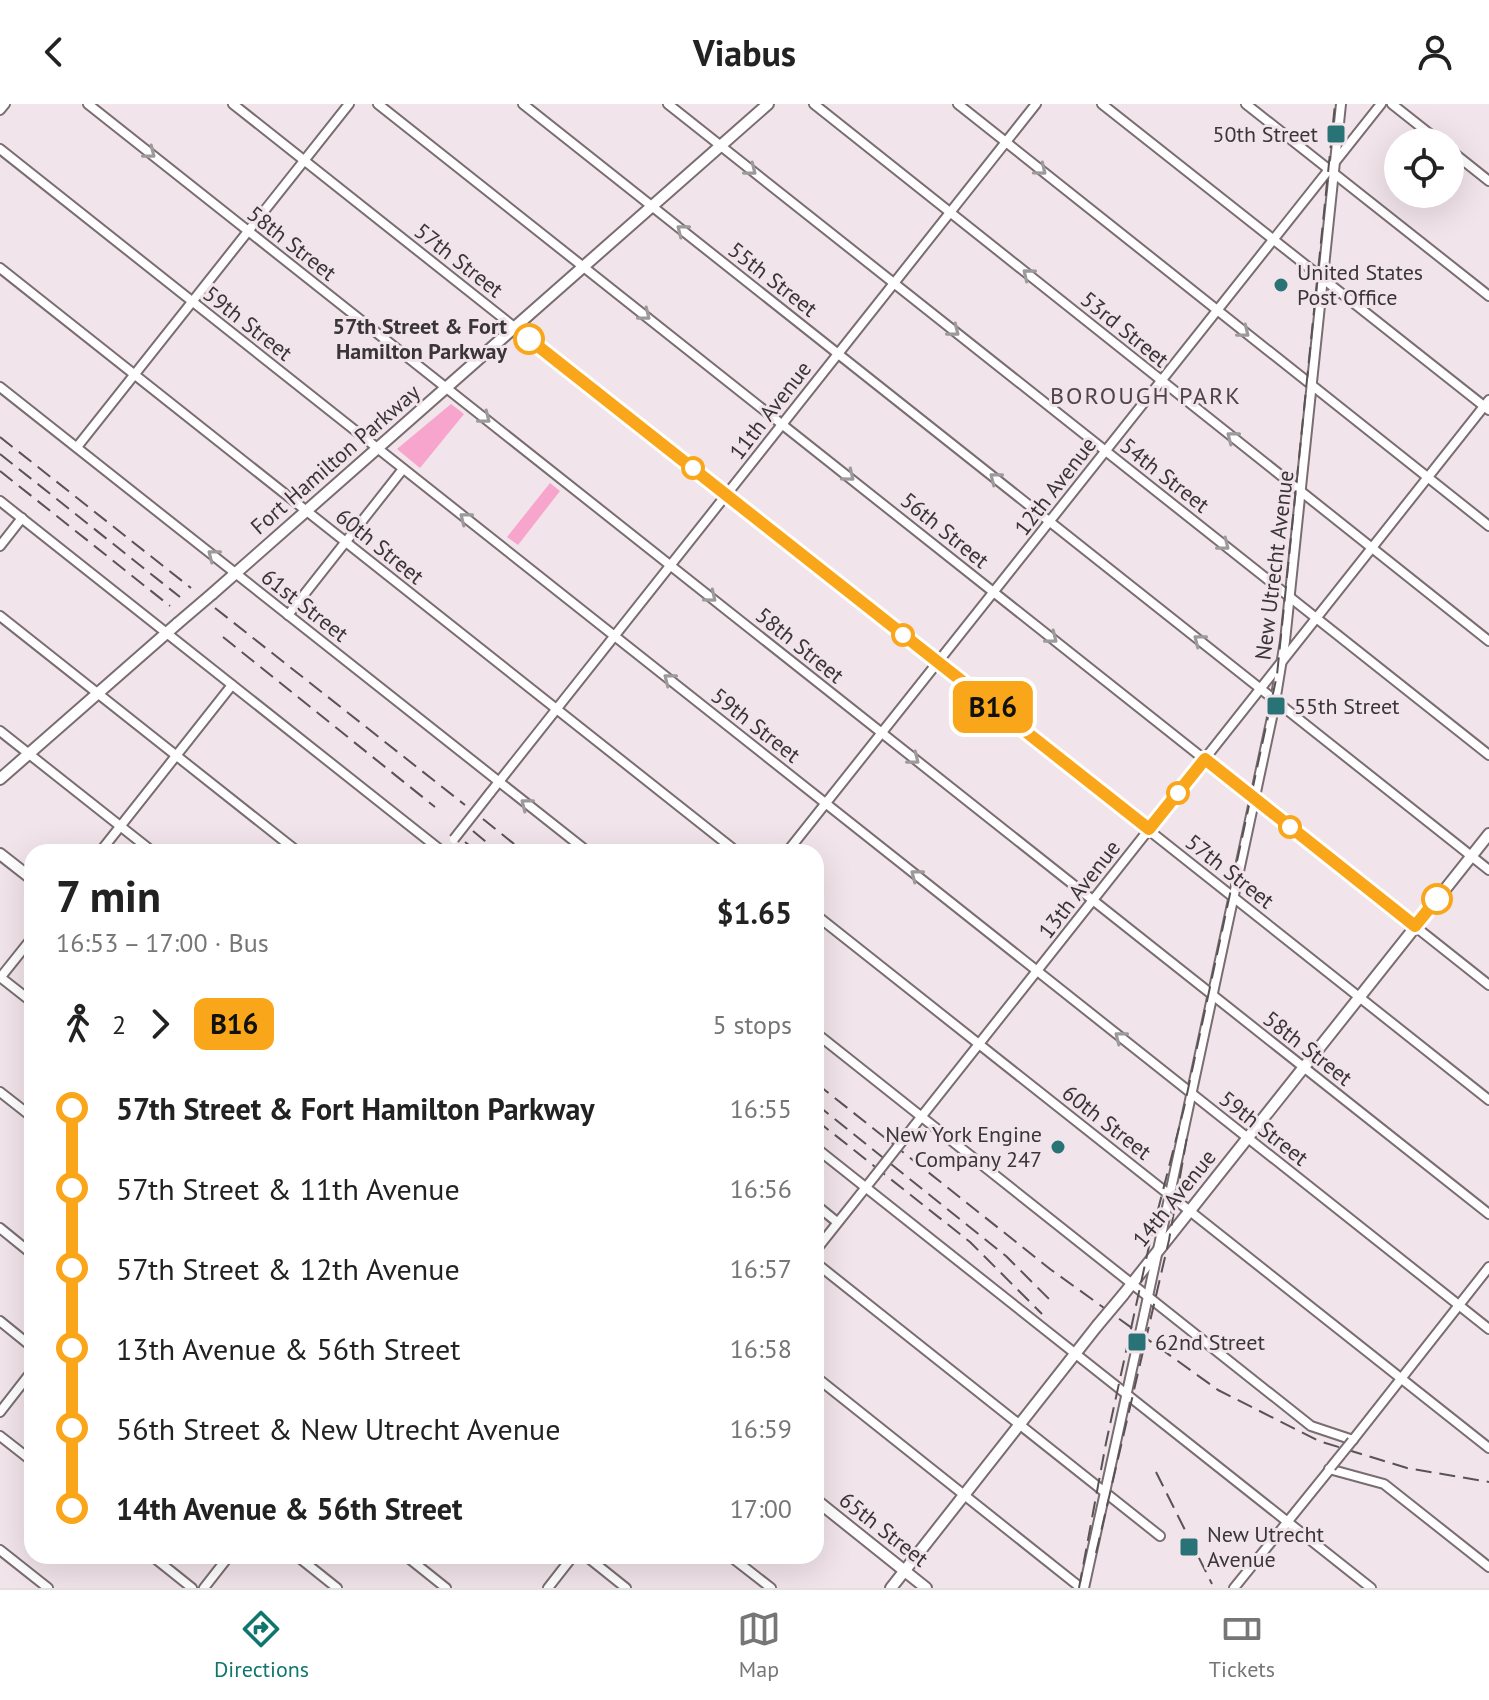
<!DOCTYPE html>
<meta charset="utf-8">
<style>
body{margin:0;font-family:"PT Sans",sans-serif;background:#f6f6f6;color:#222;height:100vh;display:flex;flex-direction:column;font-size:30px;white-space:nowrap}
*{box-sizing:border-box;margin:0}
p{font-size:26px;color:#767676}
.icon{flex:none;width:44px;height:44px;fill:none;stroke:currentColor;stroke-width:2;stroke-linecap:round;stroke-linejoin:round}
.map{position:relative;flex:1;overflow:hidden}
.sheet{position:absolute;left:24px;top:740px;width:800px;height:720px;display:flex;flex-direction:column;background:#fff;border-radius:24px;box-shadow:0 8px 32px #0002}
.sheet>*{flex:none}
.badge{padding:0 16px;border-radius:12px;font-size:28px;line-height:52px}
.controls{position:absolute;left:1384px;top:24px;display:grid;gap:16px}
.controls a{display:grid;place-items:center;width:80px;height:80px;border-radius:50%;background:#fff;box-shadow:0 8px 32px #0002;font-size:40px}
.map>.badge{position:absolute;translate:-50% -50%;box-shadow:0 0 0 4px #fff}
.legs{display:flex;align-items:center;gap:12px;height:88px;padding:0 32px;font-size:26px}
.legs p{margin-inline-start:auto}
.headline{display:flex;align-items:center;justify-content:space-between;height:136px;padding:0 32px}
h1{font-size:44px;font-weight:700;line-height:60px}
ul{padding:0 32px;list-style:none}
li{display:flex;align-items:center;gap:28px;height:80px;font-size:30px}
li i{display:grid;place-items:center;width:12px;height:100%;margin:0 10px;background:currentColor}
li i::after{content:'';width:20px;height:20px;margin:-10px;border:6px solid;border-radius:50%;background:#fff}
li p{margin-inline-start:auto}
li:first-child i{background:linear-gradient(#0000 50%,currentColor 0)}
li:last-child i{background:linear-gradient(currentColor 50%,#0000 0)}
header{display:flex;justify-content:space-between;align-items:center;height:104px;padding:0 32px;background:#fff;font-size:36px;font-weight:700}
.dock{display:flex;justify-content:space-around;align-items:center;height:112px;border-top:2px solid #e0e0e0;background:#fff;font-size:22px;color:#767676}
.dock a{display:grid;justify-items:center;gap:4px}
.dock .selected{color:#0f766e}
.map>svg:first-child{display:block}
.green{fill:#f8a5cd}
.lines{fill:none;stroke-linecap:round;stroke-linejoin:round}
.minor-casing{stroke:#796d72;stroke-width:12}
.major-casing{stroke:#796d72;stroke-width:14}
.minor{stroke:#fff;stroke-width:8}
.major{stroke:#fff;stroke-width:10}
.rail{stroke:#595356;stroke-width:2;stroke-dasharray:16 8;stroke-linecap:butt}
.minor-bridge-casing{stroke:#796d72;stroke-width:12;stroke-linecap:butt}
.major-bridge-casing{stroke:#796d72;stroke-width:14;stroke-linecap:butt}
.minor-bridge{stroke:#fff;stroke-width:8}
.major-bridge{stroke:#fff;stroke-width:10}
.oneway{stroke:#9c9a9b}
.line-1-casing{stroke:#fff;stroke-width:18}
.line-1{stroke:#faa61a;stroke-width:12}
.poi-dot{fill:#297376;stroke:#f1e4ea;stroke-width:3}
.stop-1-dot{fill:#fff;stroke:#faa61a;stroke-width:4}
.labels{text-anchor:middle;stroke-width:6;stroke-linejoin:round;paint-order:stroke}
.poi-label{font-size:22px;fill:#3a3537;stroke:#f1e4ea;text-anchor:start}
.street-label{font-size:22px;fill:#3a3537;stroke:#f1e4ea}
.stop-label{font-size:22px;font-weight:bold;fill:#3a3537;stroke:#f1e4ea;text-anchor:end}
.neighbourhood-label{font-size:24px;letter-spacing:2px;fill:#4f4449;stroke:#f1e4ea}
</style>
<header><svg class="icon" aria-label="back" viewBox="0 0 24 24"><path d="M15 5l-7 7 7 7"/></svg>Viabus<svg class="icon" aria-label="person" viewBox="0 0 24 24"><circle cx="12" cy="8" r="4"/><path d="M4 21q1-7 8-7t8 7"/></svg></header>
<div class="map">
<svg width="1489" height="1484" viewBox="0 0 1489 1484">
<rect width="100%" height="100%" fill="#f1e4ea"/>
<g class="green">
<polygon points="451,300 464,310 420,364 397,345"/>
<polygon points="550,379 560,387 518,441 507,433"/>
</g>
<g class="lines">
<g class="minor-casing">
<g id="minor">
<polyline points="88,0 1489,1110"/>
<polyline points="233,0 1489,996"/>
<polyline points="378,0 1489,881"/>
<polyline points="523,0 1489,766"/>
<polyline points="668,0 1489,651"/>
<polyline points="814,0 1489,537"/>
<polyline points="958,0 1489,422"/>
<polyline points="1102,0 1489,306"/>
<polyline points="1246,0 1489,192"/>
<polyline points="1392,0 1440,38"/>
<polyline points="0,6 5,0"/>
<polyline points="0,45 1489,1225"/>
<polyline points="1450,46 1489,77"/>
<polyline points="0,164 737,748"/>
<polyline points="0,283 588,748"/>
<polyline points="77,343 349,0"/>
<polyline points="0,397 443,748"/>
<polyline points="0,442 22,414"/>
<polyline points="288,511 403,365"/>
<polyline points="0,512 298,748"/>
<polyline points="0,627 153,748"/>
<polyline points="490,689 1036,0"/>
<polyline points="100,748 232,581"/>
<polyline points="787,748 1381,0"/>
<polyline points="816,811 1489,1344"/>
<polyline points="0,873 32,898"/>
<polyline points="0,874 32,834"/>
<polyline points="816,929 1311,1322 1353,1336"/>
<polyline points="0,988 32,1013"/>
<polyline points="914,1022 1489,296"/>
<polyline points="816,1044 1371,1484"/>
<polyline points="816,1101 837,1118"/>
<polyline points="0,1124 32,1150"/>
<polyline points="816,1146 874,1073"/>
<polyline points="816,1159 1160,1432"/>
<polyline points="1144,1211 1274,604 1285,537 1341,0"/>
<polyline points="0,1217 32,1243"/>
<polyline points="816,1273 1081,1484"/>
<polyline points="0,1308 32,1267"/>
<polyline points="0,1332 32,1357"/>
<polyline points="1352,1337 1489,1163"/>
<polyline points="1329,1365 1384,1380 1489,1463"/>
<polyline points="0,1446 48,1484"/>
<polyline points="152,1452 192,1484"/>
<polyline points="297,1452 337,1484"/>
<polyline points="406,1452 446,1484"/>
<polyline points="586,1452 626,1484"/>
<polyline points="730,1452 771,1484"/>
<polyline points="204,1484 229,1452"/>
<polyline points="548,1484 573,1452"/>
<polyline points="1084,1484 1136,1247"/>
<polyline points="1234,1484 1331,1364"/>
</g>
</g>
<g class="major-casing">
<g id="major">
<polyline points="212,490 768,0"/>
<polyline points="0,675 178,519"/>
<polyline points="0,750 32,775"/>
<polyline points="1123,1191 1489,730"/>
<polyline points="816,1396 926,1484"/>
<polyline points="891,1484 1097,1222"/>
</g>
</g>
<use href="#minor" class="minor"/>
<use href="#major" class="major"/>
<g class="rail">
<polyline points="0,333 191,484"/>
<polyline points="0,350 180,493"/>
<polyline points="0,367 170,502"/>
<polyline points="215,504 465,701"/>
<polyline points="223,533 435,703"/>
<polyline points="483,715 524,748"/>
<polyline points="473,727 498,748"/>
<polyline points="465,738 478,748"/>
<polyline points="816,979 1050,1165 1218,1286 1319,1337 1407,1364 1489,1378"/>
<polyline points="816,1000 1006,1152 1054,1200"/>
<polyline points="816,1016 970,1138 1042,1210"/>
<polyline points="1156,1368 1212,1480"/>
<polyline points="1096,1449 1169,1136 1188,1027"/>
<polyline points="1079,1484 1106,1339 1151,1133 1184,1004 1277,571 1335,0"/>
</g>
<g class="minor-bridge-casing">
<g id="minor-bridge">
<polyline points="454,735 490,689"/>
<polyline points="874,1073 914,1022"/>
<polyline points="1136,1247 1144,1211"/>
<polyline points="1331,1363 1352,1337"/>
</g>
</g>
<g class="major-bridge-casing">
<g id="major-bridge">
<polyline points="178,519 212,490"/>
<polyline points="1097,1222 1123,1191"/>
</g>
</g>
<use href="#minor-bridge" class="minor-bridge"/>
<use href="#major-bridge" class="major-bridge"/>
</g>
<defs><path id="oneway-chevron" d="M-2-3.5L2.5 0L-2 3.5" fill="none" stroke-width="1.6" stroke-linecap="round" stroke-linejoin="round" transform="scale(2)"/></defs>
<g class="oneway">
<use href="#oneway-chevron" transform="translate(150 49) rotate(38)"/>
<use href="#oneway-chevron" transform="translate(751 66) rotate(38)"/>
<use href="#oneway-chevron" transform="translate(1041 66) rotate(39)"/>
<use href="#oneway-chevron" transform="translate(682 126) rotate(-142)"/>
<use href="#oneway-chevron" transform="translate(1028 170) rotate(-141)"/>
<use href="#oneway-chevron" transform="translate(645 211) rotate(38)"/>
<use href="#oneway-chevron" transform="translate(954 227) rotate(38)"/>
<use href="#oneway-chevron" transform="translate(1244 228) rotate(38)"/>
<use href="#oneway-chevron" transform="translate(485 314) rotate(38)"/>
<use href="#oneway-chevron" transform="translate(1232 333) rotate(-142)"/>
<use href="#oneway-chevron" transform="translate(849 372) rotate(39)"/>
<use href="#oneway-chevron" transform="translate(995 374) rotate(-142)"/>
<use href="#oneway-chevron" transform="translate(465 414) rotate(-142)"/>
<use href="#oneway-chevron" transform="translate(1224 441) rotate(38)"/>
<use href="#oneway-chevron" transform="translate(213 451) rotate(-142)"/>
<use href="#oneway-chevron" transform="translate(711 493) rotate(39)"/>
<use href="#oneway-chevron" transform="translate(1052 534) rotate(38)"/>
<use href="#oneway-chevron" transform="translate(1199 536) rotate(-142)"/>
<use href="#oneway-chevron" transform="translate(669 575) rotate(-142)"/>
<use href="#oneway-chevron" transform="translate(914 655) rotate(38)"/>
<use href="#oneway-chevron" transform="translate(526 700) rotate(-142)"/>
<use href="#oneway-chevron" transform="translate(916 771) rotate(-142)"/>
<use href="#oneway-chevron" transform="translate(1120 933) rotate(-142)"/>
</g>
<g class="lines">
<g class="line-1-casing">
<polyline id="line-1" points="529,235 1149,725 1205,655 1415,822 1437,795"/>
</g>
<use href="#line-1" class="line-1"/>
</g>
<g class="poi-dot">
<rect x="1326" y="20" width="20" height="20" rx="4"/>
<circle cx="1281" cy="181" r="8"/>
<rect x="1266" y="592" width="20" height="20" rx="4"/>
<circle cx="1058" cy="1043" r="8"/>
<rect x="1127" y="1228" width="20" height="20" rx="4"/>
<rect x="1179" y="1433" width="20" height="20" rx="4"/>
</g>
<g class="stop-1-dot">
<circle cx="529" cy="235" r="14"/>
<circle cx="693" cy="364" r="10"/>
<circle cx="903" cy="531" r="10"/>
<circle cx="1178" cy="689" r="10"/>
<circle cx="1290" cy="723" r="10"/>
<circle cx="1437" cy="795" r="14"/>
</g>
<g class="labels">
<g class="poi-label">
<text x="1318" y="38" text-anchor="end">50th Street</text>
<text x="1297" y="176">United States<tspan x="1297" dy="25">Post Office</tspan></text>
<text x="1294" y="610">55th Street</text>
<text x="1042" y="1038" text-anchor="end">New York Engine<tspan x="1042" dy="25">Company 247</tspan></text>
<text x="1155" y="1246">62nd Street</text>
<text x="1207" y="1438">New Utrecht<tspan x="1207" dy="25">Avenue</tspan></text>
</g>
<g class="street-label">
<text transform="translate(292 139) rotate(38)" y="8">58th Street</text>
<text transform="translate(459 156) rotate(38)" y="8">57th Street</text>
<text transform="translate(773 175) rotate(38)" y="8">55th Street</text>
<text transform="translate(248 219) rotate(38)" y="8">59th Street</text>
<text transform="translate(1125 225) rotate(39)" y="8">53rd Street</text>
<text transform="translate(770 306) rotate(-52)" y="8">11th Avenue</text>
<text transform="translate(335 355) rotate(-41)" y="8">Fort Hamilton Parkway</text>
<text transform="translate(1165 371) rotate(38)" y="8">54th Street</text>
<text transform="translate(1055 382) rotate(-52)" y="8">12th Avenue</text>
<text transform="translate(945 426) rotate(39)" y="8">56th Street</text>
<text transform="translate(380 442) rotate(39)" y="8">60th Street</text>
<text transform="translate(1274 461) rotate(-83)" y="8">New Utrecht Avenue</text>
<text transform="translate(305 501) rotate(38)" y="8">61st Street</text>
<text transform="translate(800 541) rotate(39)" y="8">58th Street</text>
<text transform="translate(756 621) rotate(38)" y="8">59th Street</text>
<text transform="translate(1230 767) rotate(38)" y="8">57th Street</text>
<text transform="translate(1079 785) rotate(-52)" y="8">13th Avenue</text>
<text transform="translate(1308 944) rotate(38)" y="8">58th Street</text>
<text transform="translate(1107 1018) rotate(38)" y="8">60th Street</text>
<text transform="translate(1264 1024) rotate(38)" y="8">59th Street</text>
<text transform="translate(1174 1094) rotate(-51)" y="8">14th Avenue</text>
<text transform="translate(884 1425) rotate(38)" y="8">65th Street</text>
</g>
<g class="stop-label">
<text x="507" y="230">57th Street &amp; Fort<tspan x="507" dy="25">Hamilton Parkway</tspan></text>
</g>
<g class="neighbourhood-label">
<text x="1146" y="300">BOROUGH PARK</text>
</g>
</g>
</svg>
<div class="controls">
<a><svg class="icon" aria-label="locate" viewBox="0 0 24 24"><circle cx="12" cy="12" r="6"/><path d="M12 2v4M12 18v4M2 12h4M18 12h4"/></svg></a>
</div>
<b class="badge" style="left:993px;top:603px;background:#faa61a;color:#111">B16</b>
<section class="sheet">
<div class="headline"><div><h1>7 min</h1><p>16:53 – 17:00 · Bus</p></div><b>$1.65</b></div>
<div class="legs"><svg class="icon" aria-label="walk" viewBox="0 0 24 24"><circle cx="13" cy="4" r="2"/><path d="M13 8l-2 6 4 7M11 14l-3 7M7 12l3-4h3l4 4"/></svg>2<svg class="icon" aria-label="forward" viewBox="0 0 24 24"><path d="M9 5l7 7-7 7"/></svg><b class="badge" style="background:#faa61a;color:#111">B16</b><p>5 stops</p></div>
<ul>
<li><i style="color:#faa61a"></i><b>57th Street &amp; Fort Hamilton Parkway</b><p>16:55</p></li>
<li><i style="color:#faa61a"></i><span>57th Street &amp; 11th Avenue</span><p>16:56</p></li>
<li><i style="color:#faa61a"></i><span>57th Street &amp; 12th Avenue</span><p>16:57</p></li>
<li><i style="color:#faa61a"></i><span>13th Avenue &amp; 56th Street</span><p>16:58</p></li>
<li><i style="color:#faa61a"></i><span>56th Street &amp; New Utrecht Avenue</span><p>16:59</p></li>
<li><i style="color:#faa61a"></i><b>14th Avenue &amp; 56th Street</b><p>17:00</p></li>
</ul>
</section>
</div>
<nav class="dock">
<a class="selected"><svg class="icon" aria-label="directions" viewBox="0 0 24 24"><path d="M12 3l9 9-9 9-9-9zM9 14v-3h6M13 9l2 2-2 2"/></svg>Directions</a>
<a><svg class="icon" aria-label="map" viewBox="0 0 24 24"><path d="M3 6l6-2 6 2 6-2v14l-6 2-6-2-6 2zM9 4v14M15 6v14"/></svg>Map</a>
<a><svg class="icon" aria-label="tickets" viewBox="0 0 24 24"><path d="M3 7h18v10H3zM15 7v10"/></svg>Tickets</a>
</nav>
